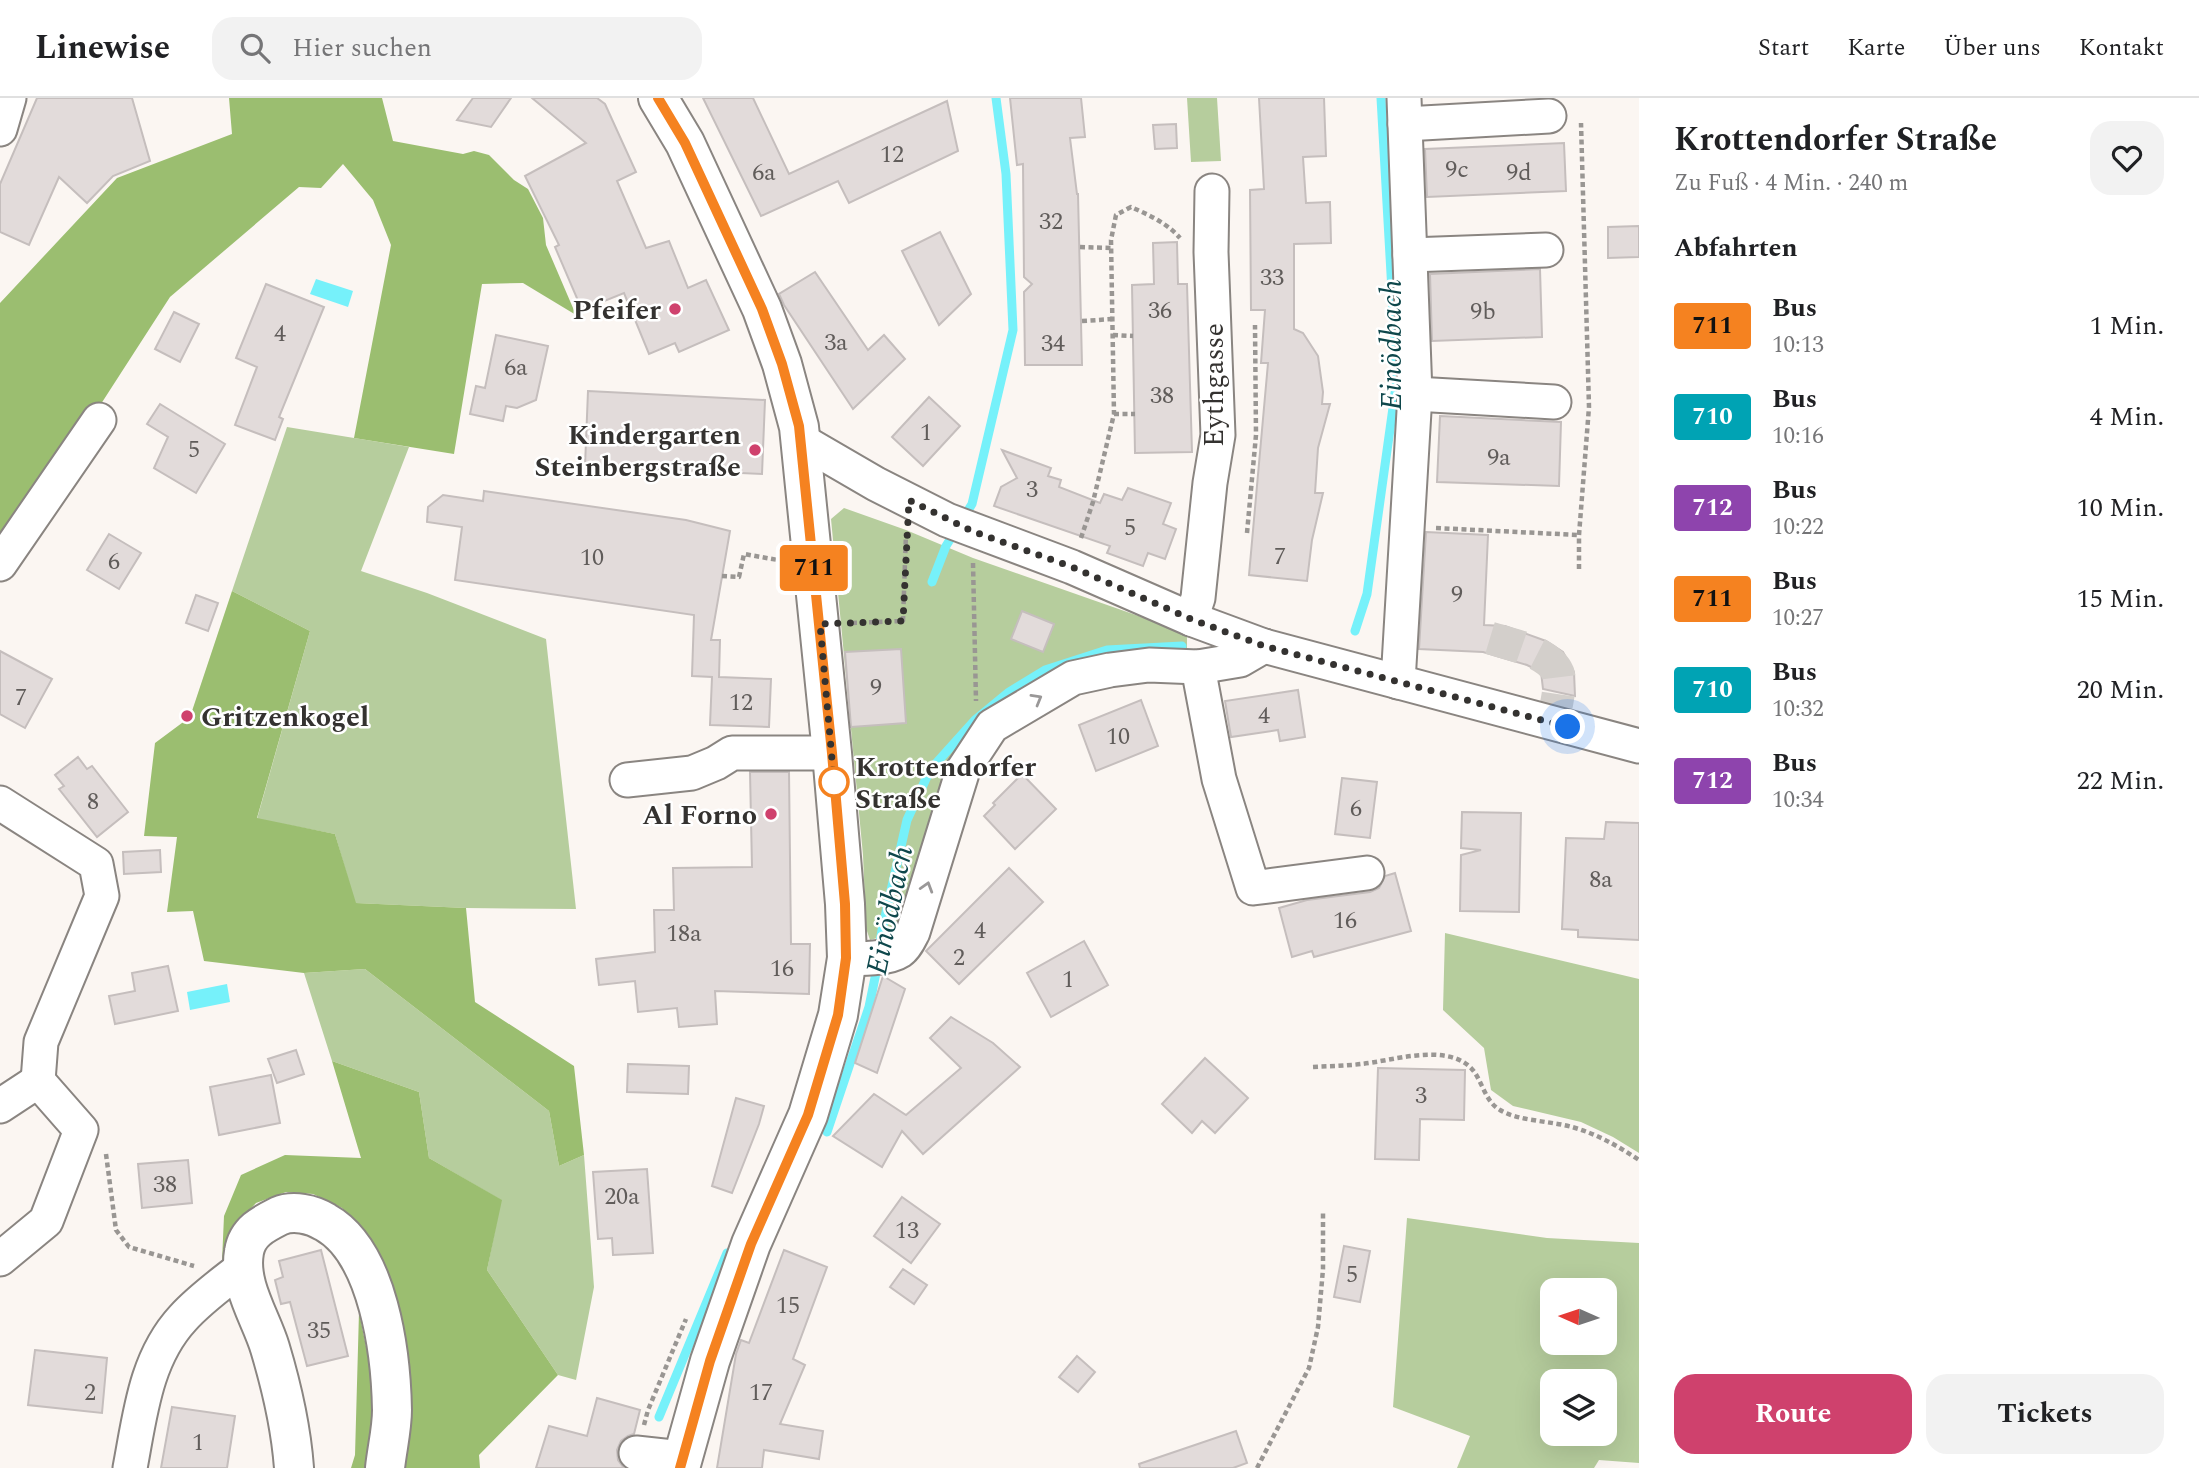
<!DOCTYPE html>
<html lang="de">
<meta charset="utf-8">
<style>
body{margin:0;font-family:Spectral,serif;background:#f2f2f2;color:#202124;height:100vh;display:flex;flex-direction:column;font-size:26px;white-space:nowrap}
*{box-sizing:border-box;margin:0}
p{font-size:23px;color:#757577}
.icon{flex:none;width:38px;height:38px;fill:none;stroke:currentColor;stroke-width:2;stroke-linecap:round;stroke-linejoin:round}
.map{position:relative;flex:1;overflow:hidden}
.details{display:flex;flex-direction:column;background:#fff;width:560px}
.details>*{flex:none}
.badge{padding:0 14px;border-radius:5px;font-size:24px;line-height:46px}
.needle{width:46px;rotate:273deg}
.tools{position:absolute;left:1540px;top:1180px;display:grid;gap:14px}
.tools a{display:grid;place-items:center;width:77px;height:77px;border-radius:14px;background:#fff;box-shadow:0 7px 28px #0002;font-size:35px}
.you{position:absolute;width:35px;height:35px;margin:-18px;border:5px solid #fff;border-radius:50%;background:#1a73e8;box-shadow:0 0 0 10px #1a73e833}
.map>.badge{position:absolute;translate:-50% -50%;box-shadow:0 0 0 4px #fff}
h2{padding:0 35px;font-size:26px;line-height:63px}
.round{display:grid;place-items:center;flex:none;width:74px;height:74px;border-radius:21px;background:#f2f2f2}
.overview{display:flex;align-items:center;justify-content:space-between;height:119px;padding:0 35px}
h1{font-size:33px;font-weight:700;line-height:52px}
.action{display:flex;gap:14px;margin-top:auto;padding:14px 35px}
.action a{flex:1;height:80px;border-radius:21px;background:#cf416d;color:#fff;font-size:28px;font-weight:700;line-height:80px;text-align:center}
.action a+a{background:#f2f2f2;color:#202124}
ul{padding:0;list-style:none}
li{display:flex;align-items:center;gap:21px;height:91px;padding:0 35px}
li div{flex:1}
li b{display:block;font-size:26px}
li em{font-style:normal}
li .badge{min-width:77px;font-weight:700;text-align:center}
header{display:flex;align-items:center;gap:42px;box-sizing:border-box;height:98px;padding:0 35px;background:#fff;border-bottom:2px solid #e0e0e0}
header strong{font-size:33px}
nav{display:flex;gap:38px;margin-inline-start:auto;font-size:24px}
.search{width:490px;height:63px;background:#f2f2f2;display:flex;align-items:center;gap:18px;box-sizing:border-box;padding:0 24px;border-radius:21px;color:#757577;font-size:26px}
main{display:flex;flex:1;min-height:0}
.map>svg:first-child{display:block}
.green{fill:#b6cd9d;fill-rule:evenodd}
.forest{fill:#9bbe70}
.water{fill:#76f1fa}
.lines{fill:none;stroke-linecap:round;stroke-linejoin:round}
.stream{stroke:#76f1fa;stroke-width:9}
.building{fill:#e2dbda;stroke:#c5bebd;stroke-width:2}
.minor-tunnel{stroke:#d3cfcb;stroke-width:33;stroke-dasharray:33 17;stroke-linecap:butt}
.minor-casing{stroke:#8a8581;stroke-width:37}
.major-casing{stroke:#8a8581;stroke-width:42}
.path{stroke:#999693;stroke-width:4.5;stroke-dasharray:5 3.5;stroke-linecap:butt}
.minor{stroke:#fff;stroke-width:33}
.major{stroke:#fff;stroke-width:38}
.oneway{stroke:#9a9898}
.line-casing{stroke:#fff;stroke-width:16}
.line{stroke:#f58220;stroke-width:10}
.walk{stroke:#343230;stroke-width:7;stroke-dasharray:0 12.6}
.poi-dot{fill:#cf416d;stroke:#fff;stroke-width:2.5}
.stop-dot{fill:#fff;stroke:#f58220;stroke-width:3.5}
.labels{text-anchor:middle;stroke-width:5;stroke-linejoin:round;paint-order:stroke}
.number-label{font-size:24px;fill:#605c5a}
.poi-label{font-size:28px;font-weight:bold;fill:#343230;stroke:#fff;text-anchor:end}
.street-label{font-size:28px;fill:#343230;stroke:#fff}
.stop-label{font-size:28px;font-weight:bold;fill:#343230;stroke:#fff;text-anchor:start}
.water-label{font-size:30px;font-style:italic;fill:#0e474b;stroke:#fff}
</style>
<header>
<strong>Linewise</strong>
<div class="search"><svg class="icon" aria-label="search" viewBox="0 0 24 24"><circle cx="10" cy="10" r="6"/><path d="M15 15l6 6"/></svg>Hier suchen</div>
<nav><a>Start</a><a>Karte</a><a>Über uns</a><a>Kontakt</a></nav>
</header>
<main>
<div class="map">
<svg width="1639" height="1370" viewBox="0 0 1639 1370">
<rect width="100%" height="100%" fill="#fbf6f2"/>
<g class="green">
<polygon points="1187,0 1217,0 1221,63 1191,64"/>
<polygon points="287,329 409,349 361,473 427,495 546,541 576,811 466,810 355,805 335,736 257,721 310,533 232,493"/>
<polygon points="844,410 906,432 973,460 1187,535 1187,557 988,622 895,835 870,842 866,830 863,757 831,421"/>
<polygon points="1445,835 1639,881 1639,1055 1613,1039 1581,1024 1513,1008 1491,992 1484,950 1443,912"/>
<polygon points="365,871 549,1013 559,1068 584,1057 594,1189 576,1282 558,1277 487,1172 501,1102 429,1060 419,994 332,963 304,875"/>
<path d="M1407 1120 1547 1140 1639 1145V1365L1599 1362 1594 1370H1457L1470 1338 1393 1309ZM1552 1192H1605V1244H1552ZM1552 1283H1605V1335H1552Z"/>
</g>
<g class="forest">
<polygon points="229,0 382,0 393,43 463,56 474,53 489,57 514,82 528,91 543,120 546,147 576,217 523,185 482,186 454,356 354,340 391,147 373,102 343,66 321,90 299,89 170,199 28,419 0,456 0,205 117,80 232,36"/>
<polygon points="232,493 310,533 257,720 335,736 356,805 466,810 475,904 574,968 584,1057 559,1068 549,1013 365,871 304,875 204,863 193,813 167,814 177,739 144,738 155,645 190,619"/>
<polygon points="332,963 419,994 429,1060 502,1102 487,1172 558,1277 479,1357 480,1370 399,1370 368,1142 342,1110 313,1096 286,1094 256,1105 235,1128 222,1163 224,1118 241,1077 285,1057 361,1060"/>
<polygon points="359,1214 369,1263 374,1324 368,1370 351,1370 355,1357"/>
</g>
<g class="water">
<polygon points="316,181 353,193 348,209 310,196"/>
<polygon points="227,886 230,904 190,912 187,894"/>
</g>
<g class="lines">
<g class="stream">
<polyline points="932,484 946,448 972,406 1013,232 1006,76 996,0"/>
<polyline points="1355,533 1367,496 1397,281 1381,0"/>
<polyline points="879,851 882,832 907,722 930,672 975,622 1009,594 1045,572 1107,552 1182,548"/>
<polyline points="827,1034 869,909 878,865"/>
<polyline points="659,1319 727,1155"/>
</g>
</g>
<g class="building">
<polygon points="37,0 132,0 150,63 113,78 87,105 59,79 29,147 0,134 0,86"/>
<polygon points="473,0 511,0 491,29 457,22"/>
<polygon points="532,0 597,0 605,6 636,74 617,83 646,150 669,143 688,190 706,182 729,232 679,254 675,245 649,256 624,195 582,212 555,149 559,147 525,78 586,45"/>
<polygon points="703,0 753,0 789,76 947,3 958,53 849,105 838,83 761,118"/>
<polygon points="1010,0 1081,0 1085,39 1070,40 1077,96 1078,96 1082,267 1025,267 1024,194 1032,186 1024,179 1023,66 1017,67"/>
<polygon points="1259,0 1324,0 1326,58 1303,59 1306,105 1330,104 1331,145 1294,146 1294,231 1303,235 1318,258 1323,294 1322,306 1330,306 1318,350 1315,395 1323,395 1312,442 1307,483 1249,477 1268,265 1261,265 1265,212 1251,212 1250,92 1264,91"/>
<polygon points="1176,26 1177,50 1155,51 1153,27"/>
<polygon points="1564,45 1566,93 1427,99 1425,51"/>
<polygon points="1639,128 1639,159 1608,160 1608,129"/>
<polygon points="940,134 971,196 939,227 902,153"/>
<polygon points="1177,144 1178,186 1187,186 1192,354 1135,355 1132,187 1154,186 1153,145"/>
<polygon points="1540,171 1542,239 1432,243 1430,176"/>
<polygon points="815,174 868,252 884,237 905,261 853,311 784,207 779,196"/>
<polygon points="266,186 324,209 279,319 283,321 275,342 235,327 257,269 236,260"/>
<polygon points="174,214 199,226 180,264 155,251"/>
<polygon points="496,237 548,248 536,302 517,310 506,308 503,323 470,316 476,288 485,290"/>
<polygon points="588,293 765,302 762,376 585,368"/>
<polygon points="929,299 960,328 923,368 892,339"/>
<polygon points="160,306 225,346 196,395 154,370 168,339 147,326"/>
<polygon points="1440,318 1561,324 1559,388 1437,384"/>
<polygon points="1002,352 1051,370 1048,378 1061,382 1059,389 1100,405 1104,396 1122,402 1128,390 1171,405 1163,426 1176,431 1165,461 1148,455 1143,468 1107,455 1110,448 994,408 1001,389 1017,380"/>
<polygon points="484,393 686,422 730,433 711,542 720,542 719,579 771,581 769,629 710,627 712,579 692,578 694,517 455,482 462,429 427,424 428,409 443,397 483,403"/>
<polygon points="1426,434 1488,437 1484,527 1505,528 1546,543 1563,554 1574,574 1575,598 1543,591 1541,574 1527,567 1483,554 1419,551"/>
<polygon points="109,436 141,455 119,491 87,472"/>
<polygon points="196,497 218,505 208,533 186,525"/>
<polygon points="1022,513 1054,526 1043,554 1011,541"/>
<polygon points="901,551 906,625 851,629 845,554"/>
<polygon points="0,553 52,581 25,630 0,616"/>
<polygon points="1298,592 1305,639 1280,643 1278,632 1231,639 1225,603"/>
<polygon points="1141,602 1158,648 1096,673 1079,627"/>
<polygon points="78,659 87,671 92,668 128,714 97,739 59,691 64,688 55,677"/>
<polygon points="750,674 789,674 791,846 810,846 809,896 715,893 717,926 679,929 677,910 638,914 635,883 599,887 596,861 655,854 654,812 674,812 673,770 752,769"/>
<polygon points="1022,676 1056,711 1015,751 984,718 995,707 993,705"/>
<polygon points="1342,680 1377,684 1370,740 1335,736"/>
<polygon points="1462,714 1521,715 1519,814 1460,813 1461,757 1481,752 1461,750"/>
<polygon points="1606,724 1639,725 1639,842 1578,839 1578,832 1562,831 1566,740 1604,741"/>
<polygon points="160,752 161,774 124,776 123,754"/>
<polygon points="1009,770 1043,804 959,886 926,853"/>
<polygon points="1395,775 1411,833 1314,859 1312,853 1292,859 1279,810 1307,802 1370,794 1379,790 1385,778"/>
<polygon points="1084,843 1108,887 1051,919 1027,875"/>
<polygon points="168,868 178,913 115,926 109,898 135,893 132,875"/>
<polygon points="883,878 905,891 877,975 855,965"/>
<polygon points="951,919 993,945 1020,969 923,1056 902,1033 882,1069 833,1038 874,996 906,1017 961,970 930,940"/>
<polygon points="296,952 304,976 277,985 268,961"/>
<polygon points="1205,960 1248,1000 1215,1035 1202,1023 1192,1035 1162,1006"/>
<polygon points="628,966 689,968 688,996 627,994"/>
<polygon points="1378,970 1465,972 1464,1022 1420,1021 1419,1062 1375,1061"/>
<polygon points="271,977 280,1025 219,1037 210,989"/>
<polygon points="736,1000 764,1008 759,1026 732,1095 712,1088"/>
<polygon points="188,1062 192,1105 142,1110 138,1066"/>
<polygon points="647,1071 653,1155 613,1157 612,1140 598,1141 593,1074"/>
<polygon points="902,1099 940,1126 911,1165 874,1138"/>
<polygon points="1344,1148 1370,1153 1360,1204 1334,1199"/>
<polygon points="321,1152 348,1258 307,1268 290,1204 281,1206 275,1182 283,1179 279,1163"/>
<polygon points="784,1152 827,1169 793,1261 805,1267 780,1326 823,1333 819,1361 764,1352 762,1370 717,1370 736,1256 741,1242 749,1245"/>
<polygon points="903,1171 927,1187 914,1206 890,1189"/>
<polygon points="35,1252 107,1260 102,1315 28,1307"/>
<polygon points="1077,1258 1095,1274 1078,1294 1059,1279"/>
<polygon points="597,1300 640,1312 634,1336 628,1338 621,1343 617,1352 618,1362 624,1370 536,1370 549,1328 587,1338"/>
<polygon points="172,1309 235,1318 227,1370 161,1370"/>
<polygon points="1236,1333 1247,1365 1233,1370 1140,1370 1139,1366"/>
</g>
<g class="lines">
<path class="minor-tunnel" d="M1490 540C1510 546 1549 554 1558 575 1562 586 1555 612 1553 624"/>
<g class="minor-casing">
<g id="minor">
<polyline points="1405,26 1549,18"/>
<polyline points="0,31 9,0"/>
<polyline points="1410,157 1546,152"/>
<polyline points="1415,296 1554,304"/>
<polyline points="802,343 876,386 947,422 1072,469 1191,521 1264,548 1639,648"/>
<polyline points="0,466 99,322"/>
<polyline points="1191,521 1198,500 1210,385 1218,337 1211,154 1212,93"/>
<polyline points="1198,569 1219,681 1253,790 1367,775"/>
<polyline points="1398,584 1415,296 1404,0"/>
<polyline points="627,682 692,675 716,665 732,655 832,655"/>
<polyline points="0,705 96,766 102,798 41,944 38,983"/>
<path d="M847 860C860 861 888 861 900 853 906 849 910 840 913 834L963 672 992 628 1073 580 1110 572 1149 567 1198 569 1240 562 1264 548"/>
<polyline points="0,1008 38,983"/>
<polyline points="0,1161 46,1123 81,1032 38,983"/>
<polyline points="636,1355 682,1360"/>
<path d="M130 1370C140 1318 145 1261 183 1220 201 1200 223 1185 244 1168"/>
</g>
</g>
<g class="major-casing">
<g id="major">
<polyline points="658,0 685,45 762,211 782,266 799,329 832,655 845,806 847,860 838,917 808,1017 751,1146 710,1263 680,1370"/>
<path d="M294 1370C291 1329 282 1290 270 1250 261 1220 238 1187 244 1154 247 1134 263 1126 279 1118 293 1112 312 1116 325 1124 379 1154 391 1256 392 1312 392 1331 387 1351 385 1370"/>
</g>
</g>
<g class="path">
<polyline points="1080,149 1112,150"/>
<polyline points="1082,223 1113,221"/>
<polyline points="1113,237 1133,238"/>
<polyline points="1114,316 1135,316"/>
<polyline points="1436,430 1579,437"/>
<polyline points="1247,435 1256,337 1255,227"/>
<path d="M1081 440 1093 404 1114 316 1111 142 1116 117 1131 109C1149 117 1167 125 1180 140"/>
<polyline points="973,465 976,603"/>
<polyline points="1579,471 1579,437 1589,309 1581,25"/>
<polyline points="722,478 739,479 744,456 778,462"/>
<polyline points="852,525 903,523 906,435"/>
<path d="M1313 969C1329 968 1345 968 1361 966 1392 963 1444 945 1470 969 1482 980 1484 1003 1500 1012 1518 1023 1551 1023 1572 1029 1597 1036 1618 1048 1639 1062"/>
<polyline points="106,1056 116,1132 129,1149 194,1168"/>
<polyline points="644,1327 648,1312 686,1221"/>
<polyline points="1257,1370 1309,1270 1318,1229 1323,1171 1323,1112"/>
</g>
<use href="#minor" class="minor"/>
<use href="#major" class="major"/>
</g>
<defs><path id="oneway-chevron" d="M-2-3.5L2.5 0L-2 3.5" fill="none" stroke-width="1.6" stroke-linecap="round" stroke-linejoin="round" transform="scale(1.75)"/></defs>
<g class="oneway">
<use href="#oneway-chevron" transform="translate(1037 601) rotate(-30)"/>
<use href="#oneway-chevron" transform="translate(927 789) rotate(-73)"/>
</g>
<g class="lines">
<g class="line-casing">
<polyline id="line" points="658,0 685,45 762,211 782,266 799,328 832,655 845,806 846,860 838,917 808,1017 751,1146 710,1263 680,1370"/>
</g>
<use href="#line" class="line"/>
<polyline class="walk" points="834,684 820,526 903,523 909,402 972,433 1072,469 1191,521 1264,548 1568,629"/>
</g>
<g class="poi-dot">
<circle cx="675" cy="211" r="7"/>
<circle cx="755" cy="352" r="7"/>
<circle cx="187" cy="618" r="7"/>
<circle cx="771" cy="716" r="7"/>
</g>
<circle class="stop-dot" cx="834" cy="684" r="14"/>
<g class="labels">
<g class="number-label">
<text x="892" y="64">12</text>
<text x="1457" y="79">9c</text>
<text x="764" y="82">6a</text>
<text x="1519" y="82">9d</text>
<text x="1051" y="131">32</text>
<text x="1272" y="187">33</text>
<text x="1160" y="220">36</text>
<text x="1483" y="221">9b</text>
<text x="280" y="243">4</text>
<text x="836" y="252">3a</text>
<text x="1053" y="253">34</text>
<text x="516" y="277">6a</text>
<text x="1162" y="305">38</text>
<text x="926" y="342">1</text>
<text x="194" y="359">5</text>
<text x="1499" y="367">9a</text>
<text x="1032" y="399">3</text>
<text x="1130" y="437">5</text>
<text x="1280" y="466">7</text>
<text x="592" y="467">10</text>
<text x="114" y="471">6</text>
<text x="1457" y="504">9</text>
<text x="876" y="597">9</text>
<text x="21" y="607">7</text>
<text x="741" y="612">12</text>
<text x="1264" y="625">4</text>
<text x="1118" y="646">10</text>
<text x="93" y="711">8</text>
<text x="1356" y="718">6</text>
<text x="1601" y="789">8a</text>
<text x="1345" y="830">16</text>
<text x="980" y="840">4</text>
<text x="684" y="843">18a</text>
<text x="959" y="867">2</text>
<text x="782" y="878">16</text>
<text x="1068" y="889">1</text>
<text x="1421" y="1005">3</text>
<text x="165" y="1094">38</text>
<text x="622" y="1106">20a</text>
<text x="907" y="1140">13</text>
<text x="1352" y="1184">5</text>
<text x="788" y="1215">15</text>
<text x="319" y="1240">35</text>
<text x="90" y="1302">2</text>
<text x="761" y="1302">17</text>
<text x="198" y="1352">1</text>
</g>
<g class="poi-label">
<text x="661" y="221">Pfeifer</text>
<text x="741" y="346">Kindergarten<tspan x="741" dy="32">Steinbergstraße</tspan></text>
<text x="201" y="628" text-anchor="start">Gritzenkogel</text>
<text x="757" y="726">Al Forno</text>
</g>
<g class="street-label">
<text transform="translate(1213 287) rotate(-90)" y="10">Eythgasse</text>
</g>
<g class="stop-label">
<text x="855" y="678">Krottendorfer<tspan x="855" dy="32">Straße</tspan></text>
</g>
<g class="water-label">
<text transform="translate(1391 247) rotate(-90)" y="10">Einödbach</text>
<text transform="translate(889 812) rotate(-78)" y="10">Einödbach</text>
</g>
</g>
</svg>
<div class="tools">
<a><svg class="needle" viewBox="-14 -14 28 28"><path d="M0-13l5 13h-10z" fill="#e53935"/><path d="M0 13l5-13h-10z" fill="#757577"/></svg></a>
<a><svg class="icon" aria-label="layers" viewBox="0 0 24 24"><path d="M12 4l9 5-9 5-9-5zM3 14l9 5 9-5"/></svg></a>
</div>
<div class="you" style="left:1568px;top:629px"></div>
<b class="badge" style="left:814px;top:470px;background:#f58220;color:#111">711</b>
</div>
<section class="details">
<div class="overview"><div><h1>Krottendorfer Straße</h1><p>Zu Fuß · 4 Min. · 240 m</p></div><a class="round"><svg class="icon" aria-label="heart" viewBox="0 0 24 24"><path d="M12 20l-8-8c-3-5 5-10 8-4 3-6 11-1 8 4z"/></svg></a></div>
<h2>Abfahrten</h2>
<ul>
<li><span class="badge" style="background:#f58220;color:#111">711</span><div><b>Bus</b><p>10:13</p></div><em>1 Min.</em></li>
<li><span class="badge" style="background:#00a3b4;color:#fff">710</span><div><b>Bus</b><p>10:16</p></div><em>4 Min.</em></li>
<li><span class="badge" style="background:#8e44ad;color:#fff">712</span><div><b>Bus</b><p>10:22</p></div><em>10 Min.</em></li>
<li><span class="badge" style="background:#f58220;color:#111">711</span><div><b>Bus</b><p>10:27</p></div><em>15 Min.</em></li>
<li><span class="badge" style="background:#00a3b4;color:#fff">710</span><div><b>Bus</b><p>10:32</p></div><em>20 Min.</em></li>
<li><span class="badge" style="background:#8e44ad;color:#fff">712</span><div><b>Bus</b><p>10:34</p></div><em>22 Min.</em></li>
</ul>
<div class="action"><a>Route</a><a>Tickets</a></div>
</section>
</main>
